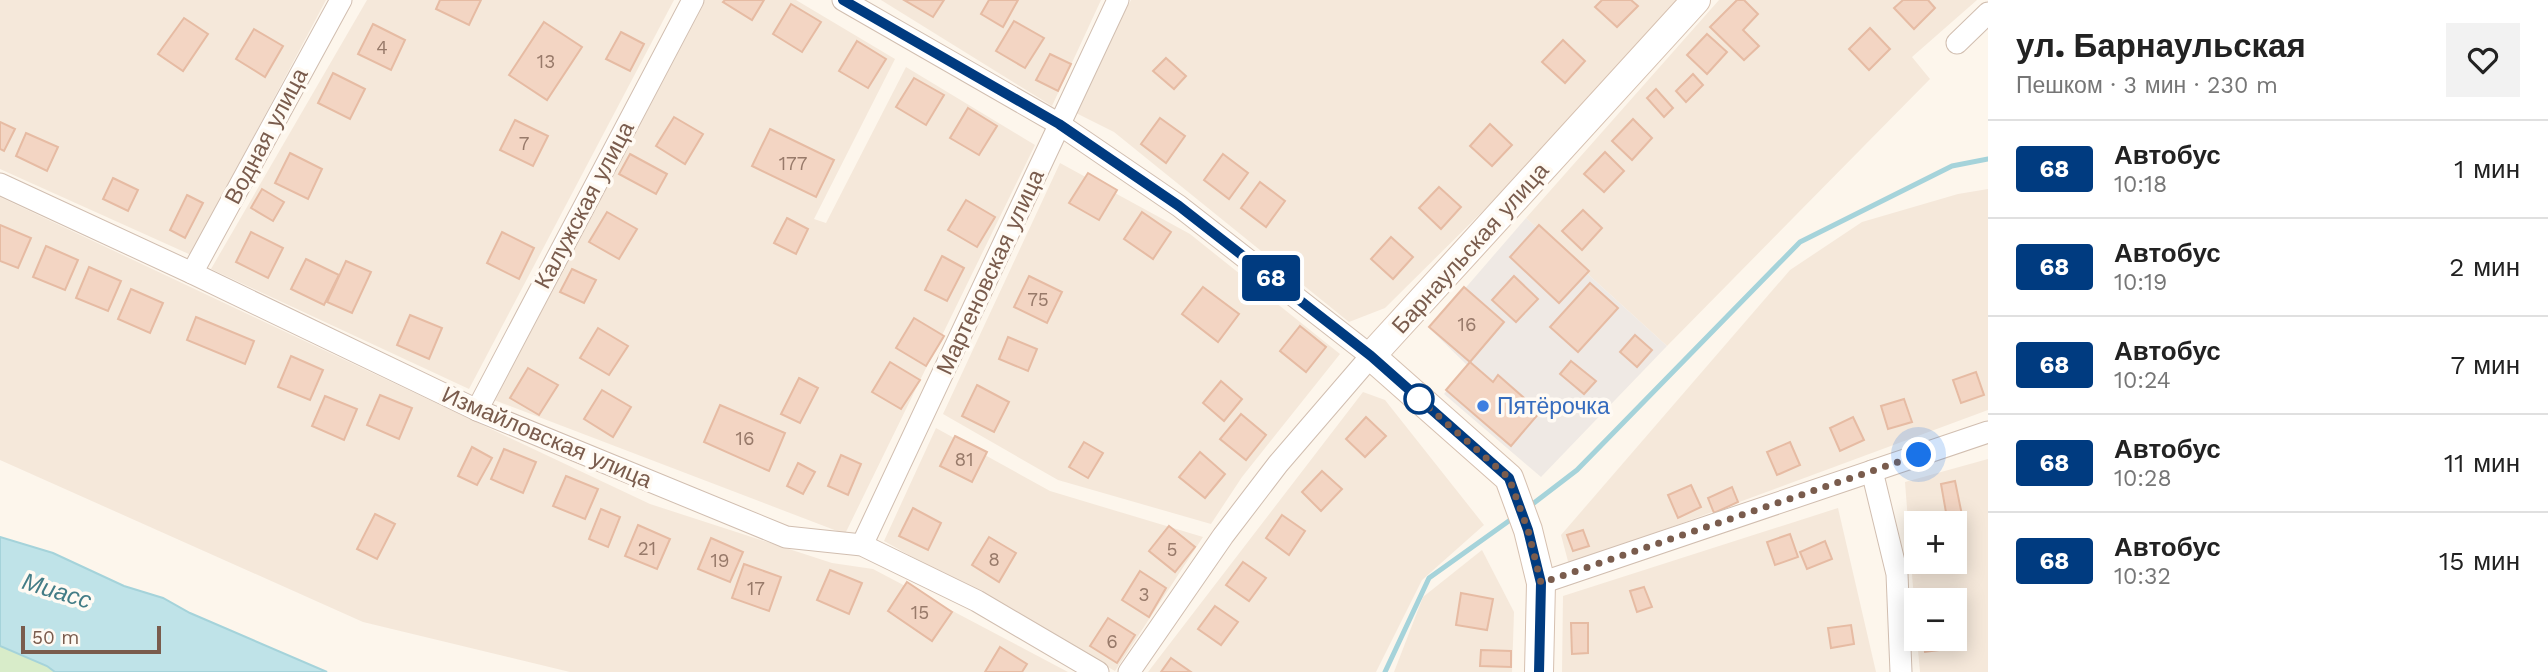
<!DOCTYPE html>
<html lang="ru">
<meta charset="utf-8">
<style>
body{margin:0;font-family:"Work Sans",sans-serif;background:#f2f2f2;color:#222;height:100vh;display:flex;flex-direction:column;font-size:26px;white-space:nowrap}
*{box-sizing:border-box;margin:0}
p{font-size:23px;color:#767676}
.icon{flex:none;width:38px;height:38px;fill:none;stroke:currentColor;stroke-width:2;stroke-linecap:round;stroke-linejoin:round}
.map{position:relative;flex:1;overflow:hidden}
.panel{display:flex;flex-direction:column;background:#fff;width:560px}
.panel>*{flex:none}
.badge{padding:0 14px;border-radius:5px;font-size:24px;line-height:46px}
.fabs{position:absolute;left:1904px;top:511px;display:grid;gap:14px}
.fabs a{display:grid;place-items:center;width:63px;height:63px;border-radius:0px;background:#fff;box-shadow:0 4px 18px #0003;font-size:35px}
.scale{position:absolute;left:21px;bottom:18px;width:140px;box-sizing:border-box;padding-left:7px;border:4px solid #7a5c4d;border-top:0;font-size:19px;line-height:24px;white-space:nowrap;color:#7a5c4d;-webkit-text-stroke:5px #fffaf3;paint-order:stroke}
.you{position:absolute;width:35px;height:35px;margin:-18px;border:5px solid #fff;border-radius:50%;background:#1a73e8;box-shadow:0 0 0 10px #1a73e833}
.map>.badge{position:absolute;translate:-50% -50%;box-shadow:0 0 0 4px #fff}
.round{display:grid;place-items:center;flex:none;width:74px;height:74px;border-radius:0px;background:#f2f2f2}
.summary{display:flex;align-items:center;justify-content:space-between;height:119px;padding:0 28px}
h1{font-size:33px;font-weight:800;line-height:52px}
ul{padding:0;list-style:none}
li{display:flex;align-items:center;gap:21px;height:98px;padding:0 28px;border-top:2px solid #e0e0e0}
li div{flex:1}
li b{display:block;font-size:26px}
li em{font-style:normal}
li .badge{min-width:77px;font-weight:700;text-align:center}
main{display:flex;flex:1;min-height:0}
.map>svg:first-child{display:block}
.residential{fill:#f5e8da;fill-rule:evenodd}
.industrial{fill:#efe9e4}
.green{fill:#d8ecc9}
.water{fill:#bfe3e8;stroke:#a5d3da;stroke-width:2}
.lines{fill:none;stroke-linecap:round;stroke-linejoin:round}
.stream{stroke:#a5d3da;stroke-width:5}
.building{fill:#f3d5c3;stroke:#e6bba3;stroke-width:2}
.street-casing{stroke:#d1beb0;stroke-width:23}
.secondary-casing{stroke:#d6c0b0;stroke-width:30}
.street{stroke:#fff;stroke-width:21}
.secondary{stroke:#fff;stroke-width:28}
.line-casing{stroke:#fff;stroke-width:16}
.line{stroke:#003b80;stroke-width:10}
.walk{stroke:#7a5c4d;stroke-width:7;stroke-dasharray:0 12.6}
.stop-dot{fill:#fff;stroke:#003b80;stroke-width:3.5}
.shop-dot{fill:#3f7fe0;stroke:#fffaf3;stroke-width:2.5}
.labels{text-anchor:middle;stroke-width:7;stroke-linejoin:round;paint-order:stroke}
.number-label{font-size:19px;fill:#987a6a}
.street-label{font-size:23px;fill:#7a5c4d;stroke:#fffaf3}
.shop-label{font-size:23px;fill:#366cbe;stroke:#fffaf3;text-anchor:start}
.water-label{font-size:24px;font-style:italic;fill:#437c86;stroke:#fffaf3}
</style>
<main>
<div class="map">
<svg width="1988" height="672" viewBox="0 0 1988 672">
<rect width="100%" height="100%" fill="#fdf6ec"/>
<g class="residential">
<polygon points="0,0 326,0 191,255 0,169"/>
<polygon points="367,0 674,0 469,389 211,269"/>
<polygon points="704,0 796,0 895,59 814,219 826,223 906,67 1035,145 845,534 494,400"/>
<polygon points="881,0 1101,0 1052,106"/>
<polygon points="1131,0 1696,0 1385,308 1349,322 1114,132 1072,111"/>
<polygon points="1719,0 1977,0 1912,57 1930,79 1667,346 1526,218"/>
<polygon points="1060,163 1190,234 1340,354 1242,477 1211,524 1058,480 943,414"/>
<polygon points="1988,189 1988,410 1569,565 1561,535 1790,270 1862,222 1958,194"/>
<polygon points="0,197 650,504 832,563 873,569 1068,672 570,672 363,622 0,460"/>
<polygon points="1363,392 1385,400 1484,525 1422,580 1376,672 1148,672"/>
<polygon points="936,428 1050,491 1203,537 1115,671 884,541"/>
<path d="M1988 459V672H1920L1917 639H1955V600H1916V627L1905 482ZM1916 523H1955V562H1916Z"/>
<polygon points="1838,508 1876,672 1562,672 1563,596"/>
<polygon points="1482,550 1514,612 1512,672 1394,672 1423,597"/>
</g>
<polygon class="industrial" points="1526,218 1667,346 1541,477 1444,394 1467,365 1430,329"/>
<polygon class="green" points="0,646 47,666 55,672 0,672"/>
<polygon class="water" points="0,537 53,553 124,586 163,598 190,613 327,672 55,672 47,666 0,646"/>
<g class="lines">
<g class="stream">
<polyline points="1530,506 1577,470 1800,242 1952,166 1988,159"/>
<polyline points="1385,672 1429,578 1513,518"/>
</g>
</g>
<g class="building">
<polygon points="440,0 481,0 469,25 436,9"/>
<polygon points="725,0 764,0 752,20 723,2"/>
<polygon points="904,0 944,0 933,17"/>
<polygon points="989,0 1018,0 1003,27 981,14"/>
<polygon points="1602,0 1631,0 1638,6 1617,27 1595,7"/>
<polygon points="1737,0 1744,0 1758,14 1743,30 1759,46 1744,60 1710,27"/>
<polygon points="1903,0 1928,0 1935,8 1914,29 1894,8"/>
<polygon points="791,4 821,22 802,52 773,34"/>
<polygon points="184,18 208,34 183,71 158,54"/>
<polygon points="1014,21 1044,38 1025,68 996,51"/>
<polygon points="544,22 582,47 547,100 509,75"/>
<polygon points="373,24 405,40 391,70 358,54"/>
<polygon points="1870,28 1890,49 1869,70 1849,49"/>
<polygon points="254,29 283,46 265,77 236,59"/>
<polygon points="621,32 644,44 630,71 606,59"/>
<polygon points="1707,34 1727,52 1707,74 1687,55"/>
<polygon points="1563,40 1585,61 1565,83 1542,62"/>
<polygon points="857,41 886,59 868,88 839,71"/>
<polygon points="1050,54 1071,64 1058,91 1036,80"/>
<polygon points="1166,58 1186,76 1174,89 1153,71"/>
<polygon points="333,73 365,89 350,119 318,103"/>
<polygon points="1693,74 1703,85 1686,102 1676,91"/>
<polygon points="914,78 944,95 926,125 896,107"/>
<polygon points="1656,89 1673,108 1664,117 1647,98"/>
<polygon points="968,108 997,126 979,155 950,138"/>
<polygon points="674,117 703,134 685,164 656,146"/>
<polygon points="1160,118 1185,136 1166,163 1141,144"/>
<polygon points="1633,119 1652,138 1632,160 1612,141"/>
<polygon points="515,120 548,136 533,166 500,150"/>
<polygon points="0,122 15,129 4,151 0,149"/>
<polygon points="1490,124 1512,145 1492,166 1470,146"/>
<polygon points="770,129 834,160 816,197 752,166"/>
<polygon points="26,133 58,147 47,171 16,156"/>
<polygon points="1605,152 1624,171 1604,192 1584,174"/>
<polygon points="290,153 322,169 308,199 275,183"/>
<polygon points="630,154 667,174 656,194 619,174"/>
<polygon points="1223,154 1248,173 1229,199 1204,180"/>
<polygon points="1088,173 1117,190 1099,220 1069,203"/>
<polygon points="113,178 138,190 128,211 103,199"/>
<polygon points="1260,182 1285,201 1266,227 1241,208"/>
<polygon points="1439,187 1461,207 1441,229 1419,208"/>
<polygon points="262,189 284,202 273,221 251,208"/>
<polygon points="187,195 203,203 185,238 170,230"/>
<polygon points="966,200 995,217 977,247 948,230"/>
<polygon points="1583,210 1602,228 1582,250 1562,231"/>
<polygon points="607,212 637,229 619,259 589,242"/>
<polygon points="1142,212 1171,232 1153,259 1124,239"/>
<polygon points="787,218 808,229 796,254 774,243"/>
<polygon points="0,225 31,238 18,268 0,261"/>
<polygon points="1539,225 1589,271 1559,303 1510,257"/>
<polygon points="251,232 283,248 268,278 236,262"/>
<polygon points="502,232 534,248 519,279 487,263"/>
<polygon points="1391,237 1413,257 1393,279 1371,259"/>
<polygon points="46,246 78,260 65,290 33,277"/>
<polygon points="942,256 964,268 947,301 925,290"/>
<polygon points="306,259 339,275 324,305 291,289"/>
<polygon points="346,261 371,272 352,313 327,302"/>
<polygon points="89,267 121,281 108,311 76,298"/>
<polygon points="572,269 596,280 584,303 560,292"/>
<polygon points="1029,276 1062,292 1047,323 1014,307"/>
<polygon points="1514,276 1538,299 1516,322 1492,300"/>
<polygon points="1590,283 1618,308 1578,352 1550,327"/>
<polygon points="1203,287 1239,314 1218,342 1182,314"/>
<polygon points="1464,287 1504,322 1470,362 1429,327"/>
<polygon points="131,289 163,303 150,333 118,319"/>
<polygon points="410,315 442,328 429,359 397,345"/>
<polygon points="196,317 254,341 245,364 187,340"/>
<polygon points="914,318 944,336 926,366 896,348"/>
<polygon points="1300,326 1326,347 1306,372 1280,351"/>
<polygon points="598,328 628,346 609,375 580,358"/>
<polygon points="1635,335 1652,350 1637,367 1620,352"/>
<polygon points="1008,337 1037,349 1028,371 999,359"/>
<polygon points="291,356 323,370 310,400 278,387"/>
<polygon points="1571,361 1596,381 1584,394 1560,374"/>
<polygon points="890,362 920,380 901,409 872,392"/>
<polygon points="1470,362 1493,382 1498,375 1540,412 1511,446 1446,390"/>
<polygon points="528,368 558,385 539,415 510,398"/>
<polygon points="1976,372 1984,395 1961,403 1953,380"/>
<polygon points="799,378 818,388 800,423 781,414"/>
<polygon points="1221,381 1242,399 1224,421 1203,403"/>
<polygon points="977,385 1009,402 994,432 962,416"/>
<polygon points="602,390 631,407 613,437 584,419"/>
<polygon points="380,395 412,408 399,439 367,425"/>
<polygon points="325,396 357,409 344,440 312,426"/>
<polygon points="1904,399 1912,422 1888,429 1881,406"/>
<polygon points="720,405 785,433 769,471 704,442"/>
<polygon points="1241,414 1266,435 1246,460 1220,439"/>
<polygon points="1366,417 1386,436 1365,457 1346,439"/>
<polygon points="1853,417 1864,440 1840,451 1830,428"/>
<polygon points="955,436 987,452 972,482 940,466"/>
<polygon points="1084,442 1103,453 1088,478 1069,467"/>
<polygon points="1790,442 1800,465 1777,475 1767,452"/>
<polygon points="472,447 492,458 477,485 458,476"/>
<polygon points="504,449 536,462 523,493 491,479"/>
<polygon points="1200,452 1225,474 1205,498 1179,477"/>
<polygon points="841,455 861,464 848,495 828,486"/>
<polygon points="798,463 815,472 803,494 787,486"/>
<polygon points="1322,471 1342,489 1321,511 1302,492"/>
<polygon points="566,476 598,489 585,519 553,506"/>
<polygon points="1955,481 1962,515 1947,518 1941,484"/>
<polygon points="1691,485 1701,507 1678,518 1668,495"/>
<polygon points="1732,487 1738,502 1714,513 1708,498"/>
<polygon points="913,508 941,523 928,550 899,536"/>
<polygon points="601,509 620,517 608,547 589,539"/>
<polygon points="375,514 395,524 377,559 357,549"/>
<polygon points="1282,515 1305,531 1289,555 1266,538"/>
<polygon points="638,525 670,539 657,569 625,556"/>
<polygon points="1169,526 1195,547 1175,572 1149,551"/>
<polygon points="1583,530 1589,546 1573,551 1567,535"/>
<polygon points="1790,534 1798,557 1775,565 1767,542"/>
<polygon points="989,537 1016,553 999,582 972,565"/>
<polygon points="711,538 743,552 730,582 698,569"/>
<polygon points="1825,541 1832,559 1807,569 1800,552"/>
<polygon points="1243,562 1266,578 1249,601 1226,585"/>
<polygon points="744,564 781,577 769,611 732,598"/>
<polygon points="830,570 862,583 849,614 817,600"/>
<polygon points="1140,571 1166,588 1149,617 1122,600"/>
<polygon points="907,582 952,612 932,641 888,611"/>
<polygon points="1644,587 1652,607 1637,612 1630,591"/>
<polygon points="1461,593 1493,599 1487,630 1456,625"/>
<polygon points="1215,606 1238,622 1221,645 1198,629"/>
<polygon points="1108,618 1135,635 1117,663 1090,646"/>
<polygon points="1571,623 1588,623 1588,653 1572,654"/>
<polygon points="1851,625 1854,644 1831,648 1828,628"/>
<polygon points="1923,639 1954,639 1955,648 1925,652"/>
<polygon points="1000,647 1027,664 1022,672 985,672"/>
<polygon points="1481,650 1511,651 1511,667 1480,666"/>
<polygon points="1171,658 1191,672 1161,672"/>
</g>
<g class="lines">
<g class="street-casing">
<g id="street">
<polyline points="843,0 1059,124 1179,206 1371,356 1278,464 1223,536 1129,672"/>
<polyline points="1957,43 1988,13"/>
<polyline points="0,184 192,273 477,410 786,537 862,545 977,601 1098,672"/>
<polyline points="192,273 341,0"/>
<polyline points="477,410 693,0"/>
<polyline points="1872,471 1897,574 1901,672"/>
<polyline points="862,545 1118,0"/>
<polyline points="1541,583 1988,432"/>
</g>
</g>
<g class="secondary-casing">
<polyline id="secondary" points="1539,672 1541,583 1528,530 1509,478 1371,356 1696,0"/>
</g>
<use href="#street" class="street"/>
<use href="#secondary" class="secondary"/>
</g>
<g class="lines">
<g class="line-casing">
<polyline id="line" points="843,0 1059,124 1179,206 1371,356 1509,478 1528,530 1541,583 1539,672"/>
</g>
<use href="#line" class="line"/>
<polyline class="walk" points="1419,399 1410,391 1509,478 1528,530 1541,583 1919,455"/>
</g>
<circle class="stop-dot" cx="1419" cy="399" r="14"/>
<circle class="shop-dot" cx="1483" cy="406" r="7"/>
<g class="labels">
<g class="number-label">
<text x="382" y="54">4</text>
<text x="546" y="68">13</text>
<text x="524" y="150">7</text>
<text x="793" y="170">177</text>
<text x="1038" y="306">75</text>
<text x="1467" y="331">16</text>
<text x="745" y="445">16</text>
<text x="964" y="466">81</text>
<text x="647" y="555">21</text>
<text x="1172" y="556">5</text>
<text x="994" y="566">8</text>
<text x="720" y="567">19</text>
<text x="756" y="595">17</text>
<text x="1144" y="601">3</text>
<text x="920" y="619">15</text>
<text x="1112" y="648">6</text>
</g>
<g class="street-label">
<text transform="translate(266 136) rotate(-62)" y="8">Водная улица</text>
<text transform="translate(584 205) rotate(-62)" y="8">Калужская улица</text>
<text transform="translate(1470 248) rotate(-48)" y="8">Барнаульская улица</text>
<text transform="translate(990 272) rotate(-65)" y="8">Мартеновская улица</text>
<text transform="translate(547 437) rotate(23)" y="8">Измайловская улица</text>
</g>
<g class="shop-label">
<text x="1497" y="414">Пятёрочка</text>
</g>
<g class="water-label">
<text transform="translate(57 591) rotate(17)" y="8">Миасс</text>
</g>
</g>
</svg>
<div class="fabs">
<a>+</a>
<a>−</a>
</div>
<div class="scale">50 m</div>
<div class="you" style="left:1919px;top:455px"></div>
<b class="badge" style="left:1271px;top:278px;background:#003b80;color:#fff">68</b>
</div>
<section class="panel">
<div class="summary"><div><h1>ул. Барнаульская</h1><p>Пешком · 3 мин · 230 m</p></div><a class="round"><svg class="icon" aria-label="heart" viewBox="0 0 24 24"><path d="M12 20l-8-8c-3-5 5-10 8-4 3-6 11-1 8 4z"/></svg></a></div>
<ul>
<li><span class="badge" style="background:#003b80;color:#fff">68</span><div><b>Автобус</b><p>10:18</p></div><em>1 мин</em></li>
<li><span class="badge" style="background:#003b80;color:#fff">68</span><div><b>Автобус</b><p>10:19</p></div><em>2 мин</em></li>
<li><span class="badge" style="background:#003b80;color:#fff">68</span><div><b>Автобус</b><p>10:24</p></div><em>7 мин</em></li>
<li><span class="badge" style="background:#003b80;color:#fff">68</span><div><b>Автобус</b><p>10:28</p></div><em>11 мин</em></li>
<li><span class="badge" style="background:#003b80;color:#fff">68</span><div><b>Автобус</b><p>10:32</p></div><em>15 мин</em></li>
</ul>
</section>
</main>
